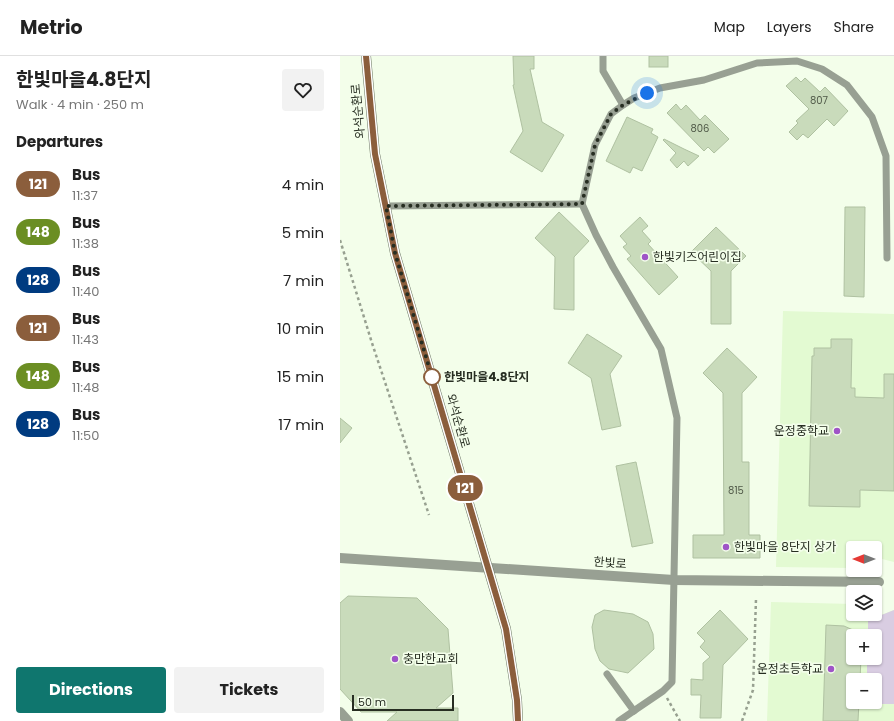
<!DOCTYPE html>
<meta charset="utf-8">
<style>
body{margin:0;font-family:Poppins,"Noto Sans KR",sans-serif;background:#f2f2f2;color:#222;height:100vh;display:flex;flex-direction:column;font-size:15px;white-space:nowrap}
*{box-sizing:border-box;margin:0}
p{font-size:13px;color:#767676}
.icon{flex:none;width:22px;height:22px;fill:none;stroke:currentColor;stroke-width:2;stroke-linecap:round;stroke-linejoin:round}
.map{position:relative;flex:1;overflow:hidden}
.sheet{display:flex;flex-direction:column;background:#fff;width:340px}
.sheet>*{flex:none}
.badge{padding:0 8px;border-radius:13px;font-size:14px;line-height:26px}
.needle{width:26px;rotate:270deg}
.tools{position:absolute;left:506px;top:485px;display:grid;gap:8px}
.tools a{display:grid;place-items:center;width:36px;height:36px;border-radius:4px;background:#fff;box-shadow:0 1px 3px #0004;font-size:20px}
.scale{position:absolute;left:12px;bottom:10px;width:102px;box-sizing:border-box;padding-left:4px;border:2px solid #272e22;border-top:0;font-size:11px;line-height:14px;white-space:nowrap;color:#272e22;-webkit-text-stroke:3px #f3feea;paint-order:stroke}
.you{position:absolute;width:20px;height:20px;margin:-10px;border:3px solid #fff;border-radius:50%;background:#1a73e8;box-shadow:0 0 0 6px #1a73e833}
.map>.badge{position:absolute;translate:-50% -50%;box-shadow:0 0 0 2px #fff}
h2{padding:0 16px;font-size:15px;line-height:36px}
.round{display:grid;place-items:center;flex:none;width:42px;height:42px;border-radius:4px;background:#f2f2f2}
.summary{display:flex;align-items:center;justify-content:space-between;height:68px;padding:0 16px}
h1{font-size:19px;font-weight:700;line-height:30px}
.button{display:flex;gap:8px;margin-top:auto;padding:8px 16px}
.button a{flex:1;height:46px;border-radius:4px;background:#0f766e;color:#fff;font-size:16px;font-weight:700;line-height:46px;text-align:center}
.button a+a{background:#f2f2f2;color:#222}
ul{padding:0;list-style:none}
li{display:flex;align-items:center;gap:12px;height:48px;padding:0 16px}
li div{flex:1}
li b{display:block;font-size:15px}
li em{font-style:normal}
li .badge{min-width:44px;font-weight:700;text-align:center}
header{display:flex;align-items:center;gap:24px;box-sizing:border-box;height:56px;padding:0 20px;background:#fff;border-bottom:1px solid #e0e0e0}
header strong{font-size:19px}
nav{display:flex;gap:22px;margin-inline-start:auto;font-size:14px}
main{display:flex;flex:1;min-height:0}
.map>svg:first-child{display:block}
.built{fill:#e3fad2;fill-rule:evenodd}
.green{fill:#d9cde2}
.building{fill:#c9dbbb;stroke:#afc1a1}
.lines{fill:none;stroke-linecap:round;stroke-linejoin:round}
.path{stroke:#97a090;stroke-width:2.5;stroke-dasharray:3 3;stroke-linecap:butt}
.lane{stroke:#98a093;stroke-width:7}
.street{stroke:#98a093;stroke-width:10}
.secondary{stroke:#6b7662;stroke-width:10}
.line-casing{stroke:#fff;stroke-width:9}
.line{stroke:#8b5e3c;stroke-width:6}
.walk{stroke:#272e22;stroke-width:4;stroke-dasharray:0 7.2}
.poi-dot{fill:#9f54c7;stroke:#f3feea;stroke-width:1.5}
.stop-dot{fill:#fff;stroke:#8b5e3c;stroke-width:2}
.labels{text-anchor:middle;stroke-width:3.5;stroke-linejoin:round;paint-order:stroke}
.number-label{font-size:10px;fill:#505948}
.street-label{font-size:12px;fill:#272e22;stroke:#f3feea}
.poi-label{font-size:12px;fill:#272e22;stroke:#f3feea;text-anchor:start}
.stop-label{font-size:12px;font-weight:bold;fill:#272e22;stroke:#f3feea;text-anchor:start}
</style>
<header>
<strong>Metrio</strong>
<nav><a>Map</a><a>Layers</a><a>Share</a></nav>
</header>
<main>
<section class="sheet">
<div class="summary"><div><h1>한빛마을4.8단지</h1><p>Walk · 4 min · 250 m</p></div><a class="round"><svg class="icon" aria-label="heart" viewBox="0 0 24 24"><path d="M12 20l-8-8c-3-5 5-10 8-4 3-6 11-1 8 4z"/></svg></a></div>
<h2>Departures</h2>
<ul>
<li><span class="badge" style="background:#8b5e3c;color:#fff">121</span><div><b>Bus</b><p>11:37</p></div><em>4 min</em></li>
<li><span class="badge" style="background:#6b8e23;color:#fff">148</span><div><b>Bus</b><p>11:38</p></div><em>5 min</em></li>
<li><span class="badge" style="background:#003b80;color:#fff">128</span><div><b>Bus</b><p>11:40</p></div><em>7 min</em></li>
<li><span class="badge" style="background:#8b5e3c;color:#fff">121</span><div><b>Bus</b><p>11:43</p></div><em>10 min</em></li>
<li><span class="badge" style="background:#6b8e23;color:#fff">148</span><div><b>Bus</b><p>11:48</p></div><em>15 min</em></li>
<li><span class="badge" style="background:#003b80;color:#fff">128</span><div><b>Bus</b><p>11:50</p></div><em>17 min</em></li>
</ul>
<div class="button"><a>Directions</a><a>Tickets</a></div>
</section>
<div class="map">
<svg width="554" height="665" viewBox="0 0 554 665">
<rect width="100%" height="100%" fill="#f3feea"/>
<g class="built">
<polygon points="443,255 554,258 554,506 542,503 535,503 535,492 513,492 513,512 436,511"/>
<path d="M431 546 513 548V558H534L539 560 554 554V665H427ZM513 580H535V602H513ZM513 624H535V646H513Z"/>
</g>
<polygon class="green" points="554,554 554,648 527,648 527,646 535,646 535,624 527,624 527,602 535,602 535,580 528,580 528,559 539,560"/>
<g class="building">
<polygon points="173,0 194,0 194,13 190,13 202,66 224,79 202,116 170,96 183,75 173,29 174,29"/>
<rect x="309" y="0" width="19" height="11"/>
<polygon points="456,21 461,26 465,22 480,36 485,31 508,55 494,70 487,63 468,82 463,78 457,84 449,76 458,67 456,65 469,53 446,30"/>
<polygon points="336,48 341,54 346,49 360,64 365,59 389,83 374,97 368,91 364,95 327,57"/>
<polygon points="287,61 313,73 311,77 318,81 302,115 293,111 290,117 266,105"/>
<polygon points="324,83 344,93 359,100 348,110 344,105 337,112 330,104 336,97 323,84"/>
<polygon points="505,151 525,151 524,241 504,240"/>
<polygon points="219,156 249,185 234,201 234,254 214,253 215,201 195,182"/>
<polygon points="300,161 308,170 302,175 311,185 308,188 338,221 319,239 287,203 291,200 283,191 287,188 280,180"/>
<polygon points="376,171 406,200 391,215 391,268 371,268 371,215 351,196"/>
<polygon points="247,278 282,300 270,318 281,370 262,374 251,322 228,307"/>
<polygon points="491,283 512,283 511,332 515,332 515,341 544,342 544,318 554,318 554,435 520,434 520,451 469,450 472,300 474,300 474,292 491,292"/>
<polygon points="387,292 417,321 402,337 402,406 409,406 409,479 420,479 420,502 353,502 353,479 384,479 383,337 363,317"/>
<polygon points="0,362 12,372 0,387"/>
<polygon points="296,406 313,487 292,491 276,410"/>
<polygon points="8,540 77,542 108,573 113,637 96,652 118,652 118,665 47,665 57,656 21,656 0,633 0,547"/>
<polygon points="264,554 293,558 308,566 313,578 314,593 288,617 269,613 260,605 255,593 252,571 255,559"/>
<polygon points="380,554 408,583 383,609 381,662 360,662 361,639 351,639 351,623 363,624 363,607 370,601 360,591 365,585 357,577"/>
<polygon points="486,569 504,570 513,574 513,602 521,602 520,624 513,624 513,646 519,646 518,665 483,665"/>
</g>
<g class="lines">
<g class="path">
<polyline points="0,184 32,287 89,459"/>
<polyline points="327,642 340,665"/>
<polyline points="402,665 413,634 416,543"/>
</g>
<g class="lane">
<polyline points="263,0 263,15 283,49"/>
<polyline points="46,150 242,148"/>
<polyline points="267,618 294,655"/>
<polyline points="279,665 323,635 332,626 337,362 321,293 273,211 256,179 242,148 255,89 271,58 283,49 294,42 320,32 364,24 417,7 457,5 482,13 507,29 532,61 546,100 547,202"/>
</g>
<g class="street">
<polyline points="0,502 334,524 539,526"/>
<polyline points="0,656 8,665"/>
</g>
<polyline class="secondary" points="26,0 35,98 55,197 166,573 177,644 178,665"/>
</g>
<g class="lines">
<g class="line-casing">
<polyline id="line" points="26,0 35,98 55,197 166,573 177,644 178,665"/>
</g>
<use href="#line" class="line"/>
<polyline class="walk" points="92,321 55,197 46,150 242,148 255,89 271,58 283,49 307,37"/>
</g>
<g class="poi-dot">
<circle cx="305" cy="201" r="4"/>
<circle cx="497" cy="375" r="4"/>
<circle cx="386" cy="491" r="4"/>
<circle cx="55" cy="603" r="4"/>
<circle cx="491" cy="613" r="4"/>
</g>
<circle class="stop-dot" cx="92" cy="321" r="8"/>
<g class="labels">
<g class="number-label">
<text x="479" y="48">807</text>
<text x="360" y="76">806</text>
<text x="396" y="438">815</text>
</g>
<g class="street-label">
<text transform="translate(18 55) rotate(-95)" y="4">와석순환로</text>
<text transform="translate(118 365) rotate(74)" y="4">와석순환로</text>
<text transform="translate(270 507) rotate(4)" y="4">한빛로</text>
</g>
<g class="poi-label">
<text x="313" y="205">한빛키즈어린이집</text>
<text x="489" y="379" text-anchor="end">운정중학교</text>
<text x="394" y="495">한빛마을 8단지 상가</text>
<text x="63" y="607">충만한교회</text>
<text x="483" y="617" text-anchor="end">운정초등학교</text>
</g>
<g class="stop-label">
<text x="104" y="325">한빛마을4.8단지</text>
</g>
</g>
</svg>
<div class="tools">
<a><svg class="needle" viewBox="-14 -14 28 28"><path d="M0-13l5 13h-10z" fill="#e53935"/><path d="M0 13l5-13h-10z" fill="#767676"/></svg></a>
<a><svg class="icon" aria-label="layers" viewBox="0 0 24 24"><path d="M12 4l9 5-9 5-9-5zM3 14l9 5 9-5"/></svg></a>
<a>+</a>
<a>−</a>
</div>
<div class="scale">50 m</div>
<div class="you" style="left:307px;top:37px"></div>
<b class="badge" style="left:125px;top:432px;background:#8b5e3c;color:#fff">121</b>
</div>
</main>
